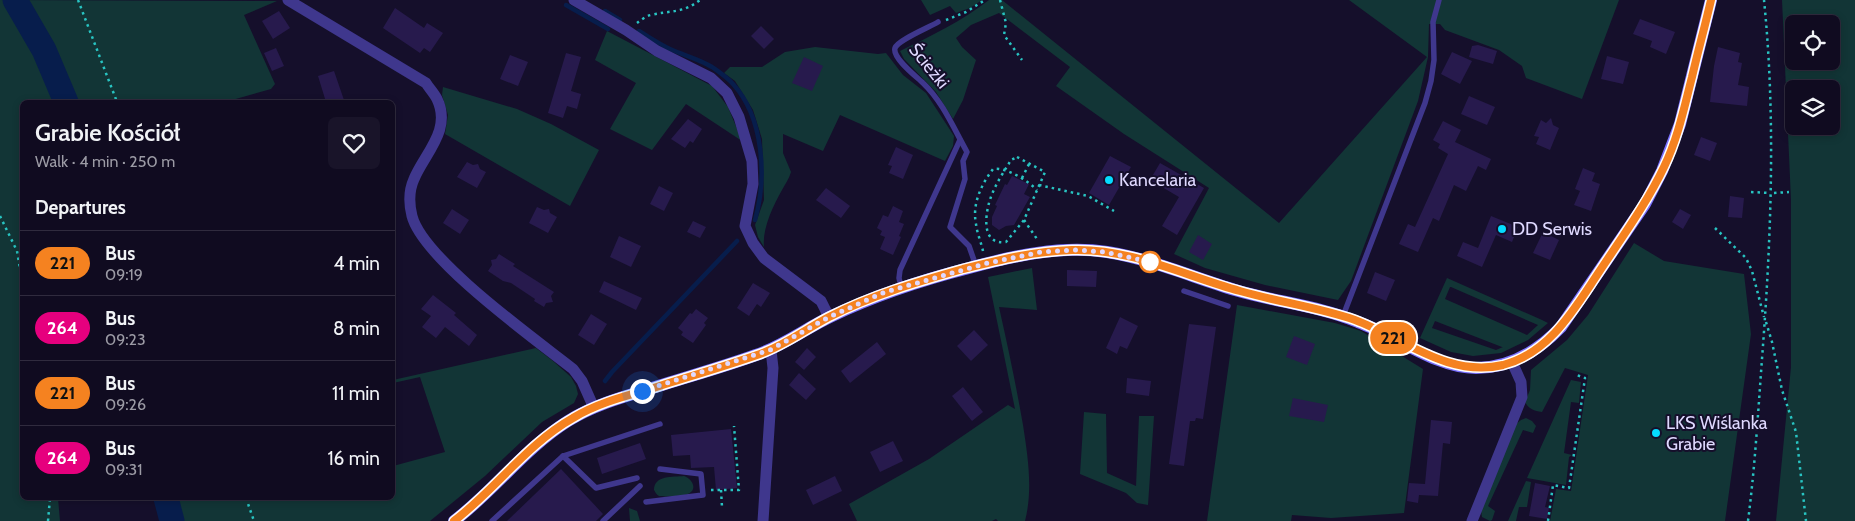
<!DOCTYPE html>
<meta charset="utf-8">
<style>
body{margin:0;font-family:Cabin,sans-serif;background:#191429;color:#f1f3f6;height:100vh;display:flex;flex-direction:column;font-size:19px;white-space:nowrap}
*{box-sizing:border-box;margin:0}
p{font-size:16px;color:#9c9ba5}
.icon{flex:none;width:28px;height:28px;fill:none;stroke:currentColor;stroke-width:2;stroke-linecap:round;stroke-linejoin:round}
.map{position:relative;flex:1;overflow:hidden}
.sheet{position:absolute;left:20px;top:100px;width:375px;height:400px;display:flex;flex-direction:column;background:#100b20;border-radius:8px;box-shadow:0 2px 8px #0003,0 0 0 1px #302b3e}
.sheet>*{flex:none}
.badge{padding:0 10px;border-radius:16px;font-size:18px;line-height:32px}
.controls{position:absolute;left:1785px;top:15px;display:grid;gap:10px}
.controls a{display:grid;place-items:center;width:55px;height:55px;border-radius:8px;background:#100b20;box-shadow:0 2px 8px #0003,0 0 0 1px #302b3e;font-size:25px}
.you{position:absolute;width:25px;height:25px;margin:-12px;border:4px solid #fff;border-radius:50%;background:#1a73e8;box-shadow:0 0 0 8px #1a73e833}
.map>.badge{position:absolute;translate:-50% -50%;box-shadow:0 0 0 2px #fff}
h2{padding:0 15px;font-size:19px;line-height:45px}
.round{display:grid;place-items:center;flex:none;width:52px;height:52px;border-radius:8px;background:#191429}
.summary{display:flex;align-items:center;justify-content:space-between;height:85px;padding:0 15px}
h1{font-size:24px;font-weight:600;line-height:38px}
ul{padding:0;list-style:none}
li{display:flex;align-items:center;gap:15px;height:65px;padding:0 15px;border-top:1px solid #302b3e}
li div{flex:1}
li b{display:block;font-size:19px}
li em{font-style:normal}
li .badge{min-width:55px;font-weight:700;text-align:center}
.map>svg:first-child{display:block}
.green{fill:#123536;fill-rule:evenodd}
.lines{fill:none;stroke-linecap:round;stroke-linejoin:round}
.stream{stroke:#071d4c;stroke-width:4.5}
.river{stroke:#071d4c;stroke-width:25}
.building{fill:#271a4d}
.path{stroke:#28c4c2;stroke-width:2.5;stroke-dasharray:2.5 4;stroke-linecap:butt}
.lane{stroke:#3f378d;stroke-width:5.5}
.street{stroke:#3f378d;stroke-width:11}
.secondary{stroke:#7a70ff;stroke-width:12}
.line-casing{stroke:#fff;stroke-width:11}
.line{stroke:#f58220;stroke-width:8}
.walk{stroke:#dfd9ff;stroke-width:5;stroke-dasharray:0 9}
.poi-dot{fill:#05dbff;stroke:#150f2b;stroke-width:2}
.stop-dot{fill:#fff;stroke:#f58220;stroke-width:2.5}
.labels{text-anchor:middle;stroke-width:4;stroke-linejoin:round;paint-order:stroke}
.street-label{font-size:18px;fill:#dfd9ff;stroke:#150f2b}
.poi-label{font-size:18px;fill:#dfd9ff;stroke:#150f2b;text-anchor:start}
</style>
<div class="map">
<svg width="1855" height="521" viewBox="0 0 1855 521">
<rect width="100%" height="100%" fill="#150f2b"/>
<g class="green">
<polygon points="0,0 277,1 244,15 275,84 271,89 225,102 22,102 22,498 58,498 60,521 0,521"/>
<polygon points="921,0 982,0 970,8 956,13 950,6 930,15"/>
<path d="M989 0H1002L1279 223 1427 57 1349 0H1619L1582 99 1526 78 1522 66 1499 50 1445 30 1440 24H1429L1428 57 1418 101 1351 281 1338 300 1265 285 1205 268 1174 254 1209 188 1124 134 1056 86 1070 67 999 13 971 25 956 38 962 47 976 60 963 100 953 119 936 92 904 59 900 51C931 36 962 21 989 0Z"/>
<path d="M1782 0H1855V521H1776L1791 367V200ZM1794 24H1831V61H1794ZM1794 89H1831V126H1794Z"/>
<polygon points="607,31 712,86 728,107 742,141 686,104 652,150 610,129 636,83 595,60"/>
<path d="M815 47 878 54 886 53 903 75 926 93 954 136 953 146 945 161 840 115 823 151 783 134V153L791 172C789 179 785 184 782 190 773 206 762 229 764 247L758 237 755 225 764 200 762 139 753 110 735 81 724 73 730 67H762L785 52Z"/>
<polygon points="443,87 517,109 551,124 599,150 570,206 445,134 448,115 442,95"/>
<path d="M1634 243 1664 261 1744 274 1751 334 1725 521H1550L1556 489 1571 491 1588 375 1565 368 1542 412C1534 411 1529 409 1525 402L1530 390 1531 370 1567 340 1588 315Z"/>
<path d="M1032 268 1037 310 999 307C1008 347 1016 385 1023 425 1028 457 1033 490 1025 521H998L996 519 992 521H857L849 504 929 459 1008 405 1015 409 988 277Z"/>
<path d="M1447 278 1542 320 1548 323 1528 340 1501 353 1473 356 1451 352 1420 338ZM1450 287H1451L1538 325 1527 335 1445 299ZM1435 321 1502 347H1503L1496 350 1432 328Z"/>
<polygon points="1237,305 1335,323 1361,331 1423,369 1404,513 1331,518 1292,515 1291,521 1207,521"/>
<polygon points="536,348 553,361 571,377 576,386 578,394 574,403 542,422 485,476 430,521 163,521 158,498 392,498 393,466 445,452 420,377 393,383 393,380"/>
<polygon points="1571,380 1581,382 1579,403 1571,402 1564,453 1572,455 1569,457 1566,485 1527,478"/>
<polygon points="1084,412 1106,414 1107,473 1136,486 1139,416 1154,416 1148,505 1137,503 1126,493 1080,474"/>
<polygon points="1526,418 1532,421 1536,426 1533,433 1523,430 1488,506 1495,511 1492,520 1490,521 1482,517 1481,511 1516,424 1521,420"/>
<path d="M684 476C691 478 699 489 688 494 684 496 663 497 659 496 656 494 656 493 654 490 654 475 673 477 684 476Z"/>
<polygon points="1526,481 1531,482 1527,507 1519,507 1516,521 1508,521"/>
<polygon points="629,508 637,511 640,521 630,521"/>
</g>
<g class="lines">
<g class="stream">
<polyline points="566,5 608,29"/>
<polyline points="605,11 620,20"/>
<path d="M639 31C649 37 659 44 670 49 683 55 699 59 712 67 719 72 728 78 733 84 764 118 767 178 755 220"/>
<polyline points="605,381 612,372 737,241"/>
</g>
<g class="river">
<polyline points="15,0 44,50 66,102"/>
<polyline points="166,498 172,521"/>
</g>
</g>
<g class="building">
<polygon points="395,8 424,28 427,23 443,33 430,52 424,48 420,53 383,28"/>
<polygon points="279,11 290,28 273,39 262,21"/>
<polygon points="1640,19 1675,32 1666,54 1650,47 1652,41 1633,34"/>
<polygon points="761,26 774,39 764,49 751,36"/>
<polygon points="1478,45 1497,51 1493,64 1469,57 1472,46"/>
<polygon points="1718,47 1740,53 1738,62 1742,63 1738,85 1749,87 1747,106 1710,102 1714,66"/>
<polygon points="276,48 284,66 272,71 264,53"/>
<polygon points="1452,52 1472,61 1460,84 1441,74"/>
<polygon points="566,53 581,57 571,91 581,94 577,109 567,106 563,118 548,113"/>
<polygon points="510,55 528,62 518,86 500,79"/>
<polygon points="1607,56 1629,62 1623,84 1601,79"/>
<polygon points="804,57 823,66 812,91 792,83"/>
<polygon points="334,71 344,100 338,102 326,102 318,76"/>
<polygon points="1469,96 1495,107 1487,125 1461,114"/>
<polygon points="1551,118 1553,125 1559,128 1550,150 1536,144 1539,137 1534,136 1541,120 1546,123"/>
<polygon points="688,119 702,129 693,143 690,141 685,148 671,139"/>
<polygon points="1443,121 1461,130 1455,142 1491,159 1486,170 1478,166 1466,191 1454,185 1439,221 1433,218 1418,252 1399,244 1408,224 1415,227 1448,154 1438,148 1440,144 1433,140"/>
<polygon points="1701,137 1717,143 1710,161 1694,155"/>
<polygon points="896,147 913,155 903,179 889,173 892,166 888,165"/>
<polygon points="1110,156 1131,167 1109,205 1089,193"/>
<polygon points="467,162 473,165 478,164 480,169 486,172 477,188 457,177"/>
<polygon points="1160,163 1204,188 1177,235 1162,226 1179,197 1150,180"/>
<polygon points="1583,168 1595,173 1592,181 1600,184 1591,211 1574,205 1580,191 1575,189"/>
<polygon points="1012,176 1029,184 1024,194 1030,197 1014,225 1006,226 999,230 992,225 992,217 997,206 995,205 1005,184 1007,185"/>
<polygon points="659,186 673,193 664,211 650,204"/>
<polygon points="826,188 850,206 841,218 816,200"/>
<polygon points="1730,196 1744,198 1742,218 1728,217"/>
<polygon points="893,206 903,211 899,222 904,224 899,236 901,237 893,255 880,249 885,237 880,235 882,231 877,228 883,215 888,217"/>
<polygon points="537,207 544,210 549,209 550,213 557,217 548,233 529,223"/>
<polygon points="452,209 469,220 460,234 443,223"/>
<polygon points="1680,209 1691,215 1683,229 1672,222"/>
<polygon points="1491,216 1518,227 1512,242 1496,235 1482,267 1457,256 1463,242 1478,248"/>
<polygon points="693,221 706,227 700,238 687,232"/>
<polygon points="1543,232 1559,240 1550,260 1533,253"/>
<polygon points="1198,235 1212,244 1203,260 1189,252"/>
<polygon points="619,236 641,246 631,267 610,257"/>
<polygon points="499,254 515,264 513,266 554,292 551,296 553,302 546,303 544,307 534,301 535,299 511,283 503,281 488,271 492,265 491,260 496,259"/>
<polygon points="1067,270 1097,271 1096,287 1067,286"/>
<polygon points="1375,272 1395,280 1386,301 1367,293"/>
<polygon points="604,281 642,298 636,310 599,292"/>
<polygon points="753,283 770,293 761,307 757,304 749,316 737,308"/>
<polygon points="433,295 456,313 454,315 477,335 469,346 445,327 436,338 422,327 431,316 421,309"/>
<polygon points="696,309 708,318 704,323 706,325 693,343 681,335 683,332 678,328 690,313 692,314"/>
<polygon points="591,314 607,324 594,345 578,335"/>
<polygon points="1120,317 1138,326 1127,349 1120,346 1117,354 1106,348"/>
<polygon points="1189,324 1216,327 1203,419 1196,418 1195,421 1190,421 1184,466 1169,464"/>
<polygon points="974,330 988,345 971,361 957,346"/>
<polygon points="1294,336 1315,344 1307,365 1286,357"/>
<polygon points="877,342 886,354 850,383 841,371"/>
<polygon points="807,348 816,357 804,370 795,362"/>
<polygon points="799,373 816,389 806,400 789,385"/>
<polygon points="1127,378 1151,381 1149,396 1126,393"/>
<polygon points="963,387 983,412 972,421 952,396"/>
<polygon points="1293,398 1328,405 1324,422 1289,416"/>
<polygon points="1431,420 1452,422 1450,444 1443,443 1438,496 1419,495 1418,503 1407,501 1409,483 1425,484"/>
<polygon points="731,429 737,488 716,490 714,467 691,468 690,455 673,456 671,435"/>
<polygon points="893,441 903,461 880,472 870,452"/>
<polygon points="640,443 646,459 602,474 597,458"/>
<polygon points="561,469 603,514 596,521 507,521"/>
<polygon points="835,476 842,491 813,505 806,490"/>
<polygon points="1535,483 1550,486 1545,507 1549,508 1547,519 1529,516"/>
</g>
<g class="lines">
<g class="path">
<polyline points="78,0 117,102"/>
<polyline points="1000,0 1006,23 1004,35 1022,60"/>
<polyline points="946,20 966,12 985,0"/>
<path d="M637 23C641 20 646 16 651 15 670 10 682 14 700 0"/>
<path d="M1017 157 1045 172 1024 220 1006 242C982 245 985 218 989 203 993 188 1003 173 1011 160Z"/>
<polyline points="1022,178 1029,164"/>
<polyline points="1039,185 1088,196 1114,211"/>
<polyline points="1751,192 1769,193"/>
<polyline points="1774,193 1789,192"/>
<polyline points="0,216 17,251 22,281"/>
<polyline points="1024,220 1037,239"/>
<polyline points="1715,228 1746,258 1752,271 1764,317"/>
<path d="M983 251C981 242 977 233 976 224 972 204 981 185 993 169 1006 167 1027 180 1037 190"/>
<polyline points="1766,322 1772,342 1782,390 1796,432 1806,521"/>
<polyline points="711,490 739,490 734,426"/>
<polyline points="721,490 722,507"/>
<polyline points="246,498 254,521"/>
<polyline points="48,521 50,498"/>
<polyline points="1548,521 1553,485 1569,488 1585,378 1574,374"/>
<path d="M1748 521C1755 467 1758 413 1762 359 1771 240 1776 119 1764 0"/>
</g>
<g class="lane">
<path d="M938 22C930 27 898 40 895 48 892 58 917 77 923 83 943 102 954 129 967 152L963 161 965 179 950 227 969 246 976 266"/>
<polyline points="901,287 899,278 900,270 960,140"/>
<polyline points="1184,291 1228,306"/>
<polyline points="1343,316 1425,103 1431,81 1434,60 1433,22 1439,0"/>
<polyline points="637,478 596,488 563,456 660,424"/>
<polyline points="646,502 703,495 701,474 660,469"/>
<polyline points="492,521 563,456"/>
<polyline points="603,521 640,486"/>
</g>
<g class="street">
<path d="M288 0 426 83C429 88 434 93 437 99 452 130 425 153 414 179 409 190 409 204 412 216 423 259 535 339 573 369L582 381 594 408"/>
<polyline points="574,0 626,30 657,51 711,78 727,93 739,117 752,161 753,184 745,226 753,243 764,258 821,301 829,317"/>
<polyline points="763,521 773,368 771,350"/>
<polyline points="1472,521 1522,397 1521,382 1512,362"/>
</g>
<path class="secondary" d="M454 521C494 491 525 448 568 421 592 406 619 398 646 390 683 378 720 368 756 355 783 346 806 328 832 316 876 295 922 280 969 268 1013 256 1061 245 1107 252 1151 259 1192 277 1235 290 1276 302 1319 306 1358 322 1396 336 1436 368 1476 368 1511 368 1538 351 1561 327L1645 204 1662 171 1680 124 1711 0"/>
</g>
<g class="lines">
<g class="line-casing">
<path id="line" d="M454 521C496 489 527 444 573 418 596 404 622 397 647 390 684 378 723 367 760 354 785 345 806 329 829 317 872 295 917 282 963 269 999 260 1035 251 1072 250 1131 248 1185 276 1240 291 1278 302 1318 307 1355 320 1403 338 1448 378 1503 365 1549 353 1573 311 1597 275 1620 240 1646 205 1664 167 1678 138 1684 108 1692 77 1698 51 1705 26 1711 0"/>
</g>
<use href="#line" class="line"/>
<polyline class="walk" points="642,391 770,350 829,317 885,292 988,263 1041,252 1076,250 1105,252 1150,262"/>
</g>
<g class="poi-dot">
<circle cx="1109" cy="180" r="5"/>
<circle cx="1502" cy="229" r="5"/>
<circle cx="1656" cy="433" r="5"/>
</g>
<circle class="stop-dot" cx="1150" cy="262" r="10"/>
<g class="labels">
<g class="street-label">
<text transform="translate(929 66) rotate(51)" y="6">Ścieżki</text>
</g>
<g class="poi-label">
<text x="1119" y="186">Kancelaria</text>
<text x="1512" y="235">DD Serwis</text>
<text x="1666" y="429">LKS Wiślanka<tspan x="1666" dy="21">Grabie</tspan></text>
</g>
</g>
</svg>
<div class="controls">
<a><svg class="icon" aria-label="locate" viewBox="0 0 24 24"><circle cx="12" cy="12" r="6"/><path d="M12 2v4M12 18v4M2 12h4M18 12h4"/></svg></a>
<a><svg class="icon" aria-label="layers" viewBox="0 0 24 24"><path d="M12 4l9 5-9 5-9-5zM3 14l9 5 9-5"/></svg></a>
</div>
<div class="you" style="left:642px;top:391px"></div>
<b class="badge" style="left:1393px;top:338px;background:#f58220;color:#111">221</b>
<section class="sheet">
<div class="summary"><div><h1>Grabie Kościół</h1><p>Walk · 4 min · 250 m</p></div><a class="round"><svg class="icon" aria-label="heart" viewBox="0 0 24 24"><path d="M12 20l-8-8c-3-5 5-10 8-4 3-6 11-1 8 4z"/></svg></a></div>
<h2>Departures</h2>
<ul>
<li><span class="badge" style="background:#f58220;color:#111">221</span><div><b>Bus</b><p>09:19</p></div><em>4 min</em></li>
<li><span class="badge" style="background:#e6007e;color:#fff">264</span><div><b>Bus</b><p>09:23</p></div><em>8 min</em></li>
<li><span class="badge" style="background:#f58220;color:#111">221</span><div><b>Bus</b><p>09:26</p></div><em>11 min</em></li>
<li><span class="badge" style="background:#e6007e;color:#fff">264</span><div><b>Bus</b><p>09:31</p></div><em>16 min</em></li>
</ul>
</section>
</div>
